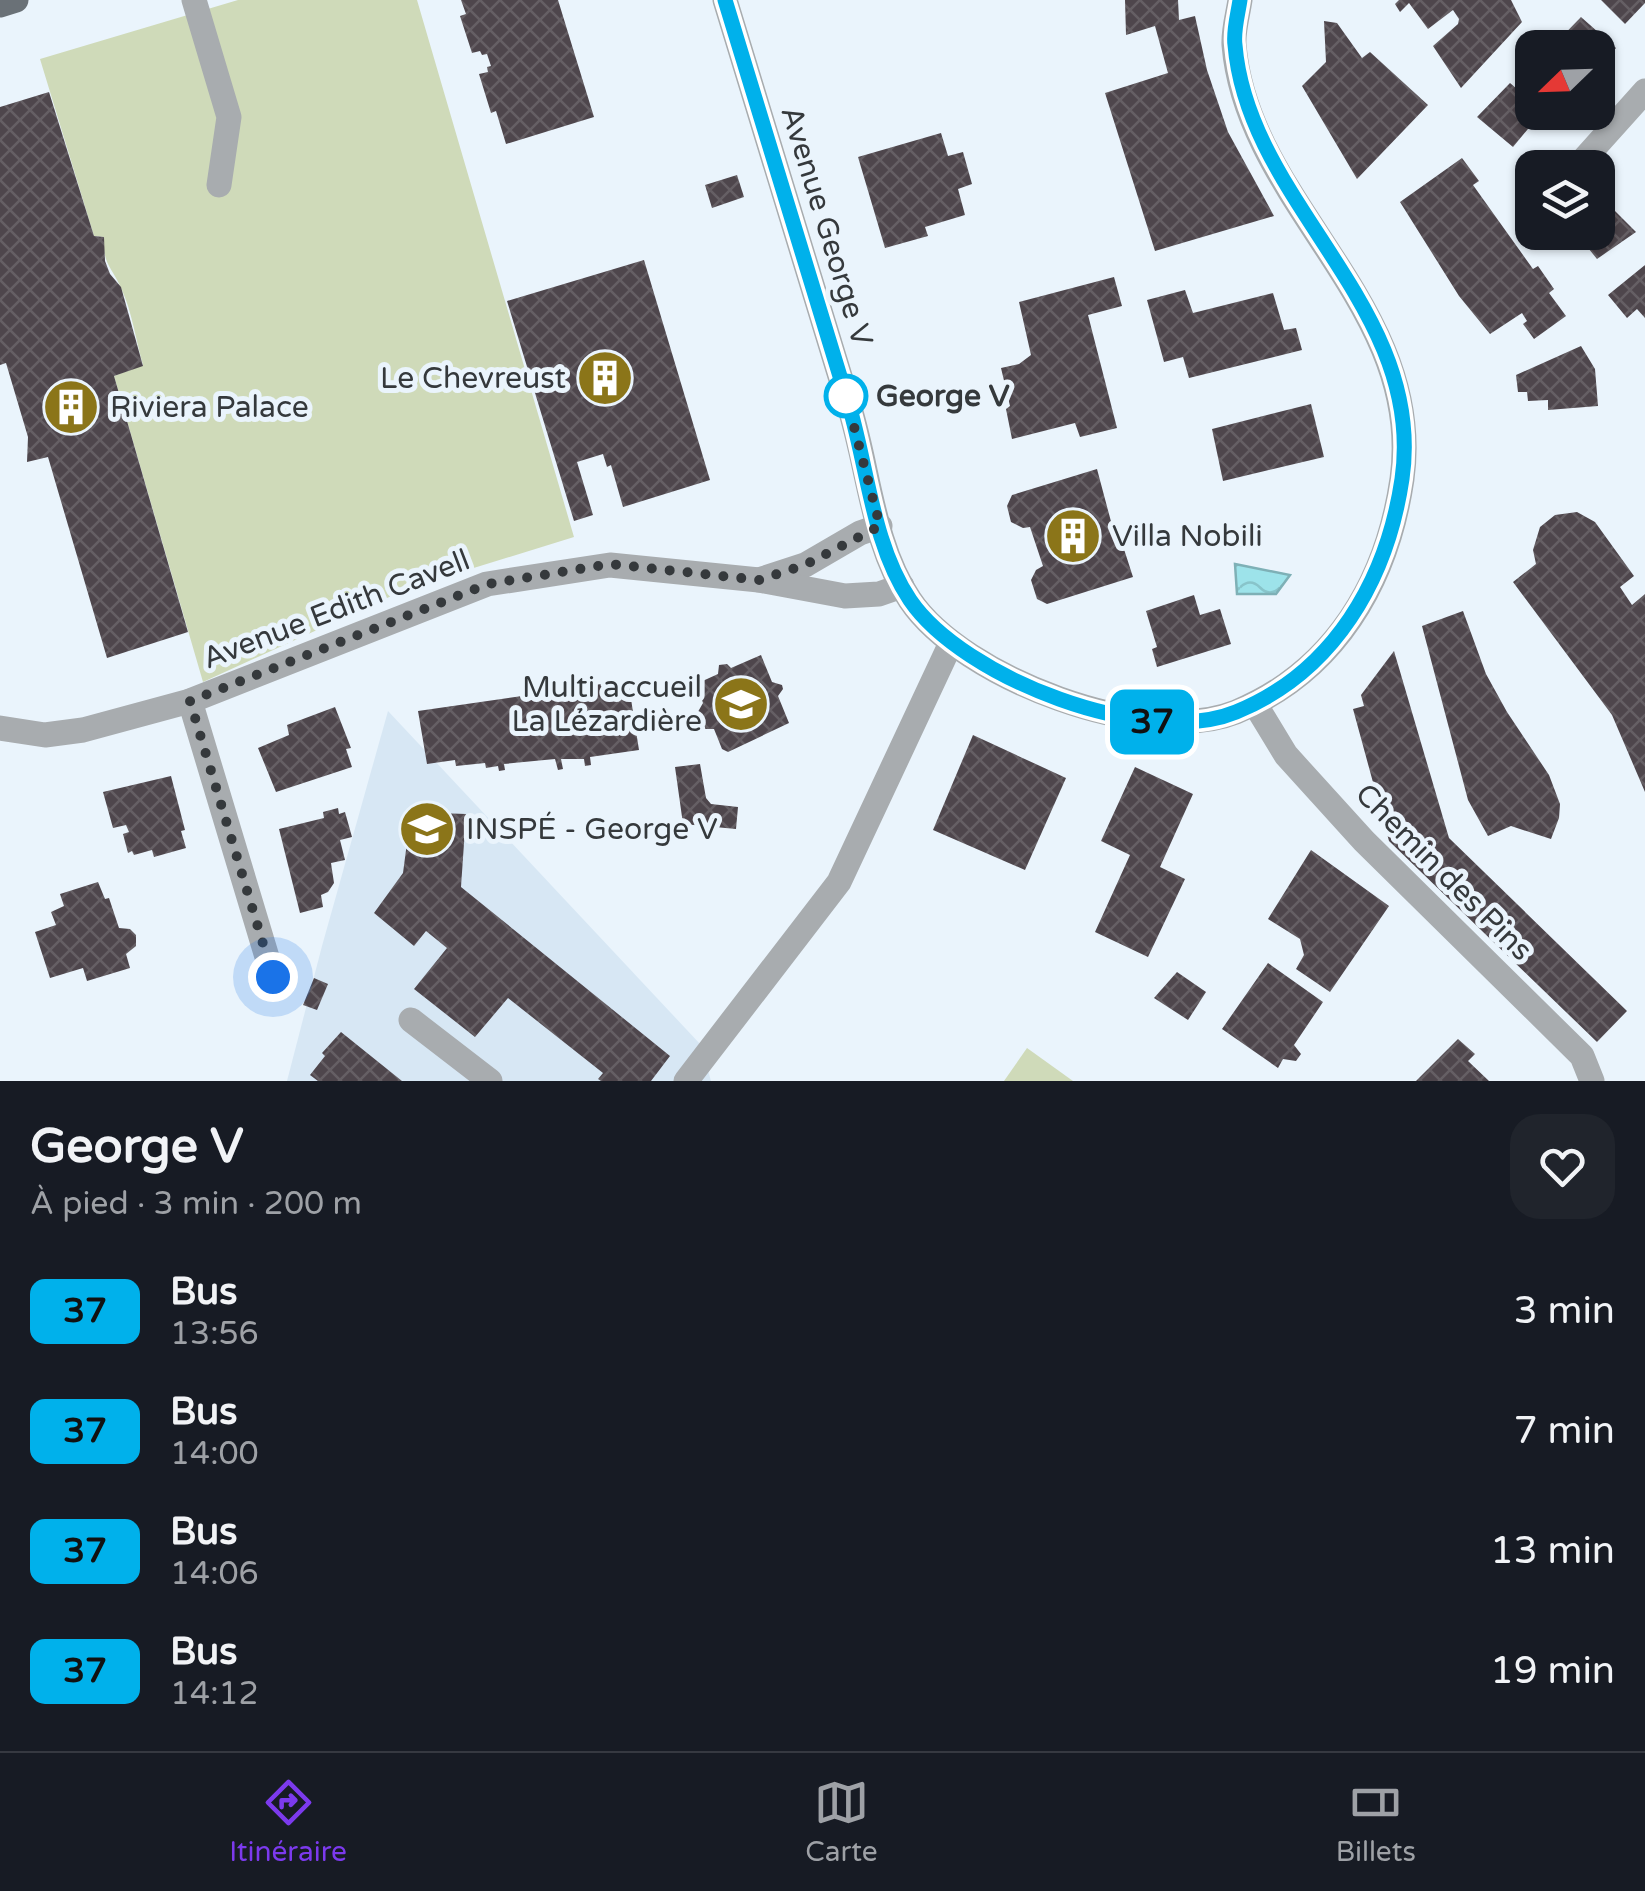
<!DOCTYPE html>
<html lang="fr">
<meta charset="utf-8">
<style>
body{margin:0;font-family:"Varela Round",sans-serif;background:#20242c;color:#f1f3f6;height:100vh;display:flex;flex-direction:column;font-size:38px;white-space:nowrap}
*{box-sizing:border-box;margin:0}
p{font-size:32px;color:#9ea1a6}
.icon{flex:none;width:55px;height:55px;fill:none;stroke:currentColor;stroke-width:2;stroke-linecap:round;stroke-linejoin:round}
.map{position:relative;height:1081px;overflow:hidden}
.panel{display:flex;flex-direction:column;background:#171b24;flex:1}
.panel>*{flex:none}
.badge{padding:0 20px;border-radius:15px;font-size:35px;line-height:65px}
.needle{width:65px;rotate:247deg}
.fabs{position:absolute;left:1515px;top:30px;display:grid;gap:20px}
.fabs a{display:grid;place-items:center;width:100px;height:100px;border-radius:20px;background:#171b24;box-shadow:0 2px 8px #0004;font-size:50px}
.you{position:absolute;width:50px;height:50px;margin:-25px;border:8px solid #fff;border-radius:50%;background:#1a73e8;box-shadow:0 0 0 15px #1a73e833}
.map>.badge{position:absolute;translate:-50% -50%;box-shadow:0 0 0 5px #fff}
.round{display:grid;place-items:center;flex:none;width:105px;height:105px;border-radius:30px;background:#20242c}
.headline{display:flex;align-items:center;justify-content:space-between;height:170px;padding:0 30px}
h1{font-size:48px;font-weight:800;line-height:75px}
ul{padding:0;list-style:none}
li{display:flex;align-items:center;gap:30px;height:120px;padding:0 30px}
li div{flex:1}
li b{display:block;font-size:38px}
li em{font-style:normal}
li .badge{min-width:110px;font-weight:700;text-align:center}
.menu{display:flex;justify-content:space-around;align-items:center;height:140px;border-top:2px solid #363941;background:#171b24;font-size:28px;color:#9ea1a6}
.menu a{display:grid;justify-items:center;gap:5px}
.menu .selected{color:#7c3aed}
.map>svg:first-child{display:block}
.built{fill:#d7e7f4}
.green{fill:#cfdab9}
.water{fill:url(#water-waves);stroke:#7eb0b6;stroke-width:2.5}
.building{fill:url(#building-cross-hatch)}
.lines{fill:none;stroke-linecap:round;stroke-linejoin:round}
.minor{stroke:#a8acaf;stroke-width:25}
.major{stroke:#6a7177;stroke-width:25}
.line-casing{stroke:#fff;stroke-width:22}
.line{stroke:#00b1eb;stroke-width:15}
.walk{stroke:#35393c;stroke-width:10;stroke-dasharray:0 18}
.stop-dot{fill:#fff;stroke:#00b1eb;stroke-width:5}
.labels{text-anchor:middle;stroke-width:10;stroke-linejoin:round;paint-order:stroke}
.street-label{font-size:30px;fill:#35393c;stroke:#eaf4fc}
.poi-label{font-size:30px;fill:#35393c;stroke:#eaf4fc;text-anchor:start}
.stop-label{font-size:30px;font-weight:bold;fill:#35393c;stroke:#eaf4fc;text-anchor:start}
</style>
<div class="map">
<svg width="1645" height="1081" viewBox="0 0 1645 1081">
<defs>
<pattern id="water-waves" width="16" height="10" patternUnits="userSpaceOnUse" patternTransform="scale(2.5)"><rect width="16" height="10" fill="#9de3ea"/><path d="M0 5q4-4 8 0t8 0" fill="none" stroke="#88c4ca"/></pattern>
<pattern id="building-cross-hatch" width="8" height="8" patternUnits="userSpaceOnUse" patternTransform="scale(2.5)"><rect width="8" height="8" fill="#4e464c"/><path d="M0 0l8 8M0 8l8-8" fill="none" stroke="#655f64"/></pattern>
</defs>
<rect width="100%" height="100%" fill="#eaf4fc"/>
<polygon class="built" points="388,711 701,1045 711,1081 287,1081 322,946"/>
<g class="green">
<path d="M238 0H417L574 537 409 588 203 682 114 376 143 365C136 341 132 311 121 288 112 267 102 264 104 237L94 236 40 59Z"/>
<polygon points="1027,1048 1073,1081 1004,1081"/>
</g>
<polygon class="water" points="1235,564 1290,575 1276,594 1237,594"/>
<g class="building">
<polygon points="461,0 558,0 594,117 506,144 496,111 491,113 479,74 488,72 487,67 491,66 487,54 482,55 480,51 472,53 460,16 466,14"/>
<polygon points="1125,0 1178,0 1179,20 1195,16 1207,70 1228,132 1274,216 1155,251 1105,93 1168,73 1155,26 1126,35"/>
<polygon points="1399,0 1511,0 1522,22 1461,88 1433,46 1458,24 1459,19 1453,10 1428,29 1409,3 1400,12 1395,4"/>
<polygon points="1601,0 1645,0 1645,3 1625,24"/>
<polygon points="1581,17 1616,48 1598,69 1598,48 1551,48"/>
<polygon points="1324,21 1337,23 1362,58 1370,52 1428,105 1357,179 1302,86 1326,62"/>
<polygon points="1510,83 1523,94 1526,91 1532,96 1532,112 1542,112 1513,147 1477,117"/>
<polygon points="49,92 94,236 104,237 105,261 110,274 121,287 143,366 114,376 188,632 107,658 48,457 27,462 28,437 6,363 0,365 0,107"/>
<polygon points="941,133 948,156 963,152 972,184 958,189 965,215 925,227 928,236 885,248 858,157"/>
<polygon points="1462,158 1479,181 1473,185 1533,269 1538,266 1554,289 1549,293 1566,316 1534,339 1523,324 1527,321 1522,313 1490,334 1459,296 1400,202"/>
<polygon points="737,175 744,197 712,208 705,185"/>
<polygon points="1608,204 1636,232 1597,259 1580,238 1585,232 1598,232 1598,217"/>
<polygon points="644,260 710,480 623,507 611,465 607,467 603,454 577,462 593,515 574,521 507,301"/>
<polygon points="1645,265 1645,318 1637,309 1627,318 1608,295"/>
<polygon points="1114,277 1122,306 1088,315 1117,428 1080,437 1075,423 1012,439 1006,409 1010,406 1001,368 1019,364 1031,355 1019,302"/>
<polygon points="1185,290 1193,313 1273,293 1284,330 1296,328 1302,350 1189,378 1183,357 1164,362 1147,300"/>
<polygon points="1581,346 1595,369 1598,406 1548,410 1548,400 1528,401 1527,392 1518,392 1516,375"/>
<polygon points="1311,404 1324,457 1223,481 1212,429"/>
<polygon points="1097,469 1117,544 1122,543 1133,577 1047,604 1037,599 1031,580 1036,570 1043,566 1030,527 1023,528 1011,522 1007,506 1012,495"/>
<polygon points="1577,512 1595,522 1634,576 1620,587 1632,605 1645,594 1645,792 1612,715 1513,582 1536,564 1533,550 1540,527 1555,515"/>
<polygon points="1194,595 1200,615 1220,609 1231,644 1157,667 1152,649 1157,647 1146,611"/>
<polygon points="1463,611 1486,674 1507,712 1549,775 1560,804 1559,818 1551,839 1511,826 1488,836 1468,800 1422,626"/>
<polygon points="1394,651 1449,838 1627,1011 1597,1042 1389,841 1353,709 1364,706 1361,695"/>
<polygon points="761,655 772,682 782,685 783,689 778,696 789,723 728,752 722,749 714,729 704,729 696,722 695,717 703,703 696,684 718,674 719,665 727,664 731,668"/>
<polygon points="628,680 639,750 590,757 591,765 585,766 584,759 561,759 563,769 558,770 555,759 504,764 505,770 499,771 498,766 486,768 485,763 456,766 455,760 427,764 418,711 536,694 536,685 554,683 555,691"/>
<polygon points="335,707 351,748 346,749 352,767 276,792 258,748 289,735 287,725"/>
<polygon points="973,735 1066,778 1025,870 933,830"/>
<polygon points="700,764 706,798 711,804 738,807 736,829 683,824 675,767"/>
<polygon points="1135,767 1193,794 1160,867 1185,879 1148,957 1095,932 1130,855 1101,841"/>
<polygon points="171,776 185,830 181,831 186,848 154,857 152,850 134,855 132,851 128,853 123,834 129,832 126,825 113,828 103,792"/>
<polygon points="338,808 339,814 345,812 352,837 340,840 345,860 331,863 334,883 328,892 321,895 323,907 300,913 279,829 324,818 323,812"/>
<polygon points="411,812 466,814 461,887 670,1056 651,1081 601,1081 598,1079 603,1073 508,998 475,1037 414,989 447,948 426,931 414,946 374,913 403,873"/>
<polygon points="1311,850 1389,906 1330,992 1296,969 1304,955 1300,939 1268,919"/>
<polygon points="98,882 105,899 109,898 119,928 130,929 136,935 136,946 126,954 130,968 87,981 83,968 50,978 35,932 56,925 51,912 64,906 60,894"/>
<polygon points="1268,963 1323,1002 1294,1045 1301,1054 1296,1061 1283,1059 1278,1068 1222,1029"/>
<polygon points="1177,972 1206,992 1188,1020 1154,998"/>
<polygon points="314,978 328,984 317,1010 303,1005"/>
<polygon points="341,1032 402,1081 318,1081 310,1075 325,1056 322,1053"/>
<polygon points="1458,1039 1475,1054 1468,1061 1489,1081 1416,1081"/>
</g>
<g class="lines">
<g class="minor">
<polyline points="194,0 229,117 219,185"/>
<path d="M725 0C766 137 809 273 850 409 869 471 873 545 910 600 962 678 1147 748 1236 712 1335 671 1387 582 1402 479 1426 306 1247 204 1234 45 1233 31 1238 14 1240 0"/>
<polyline points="1576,168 1645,91"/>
<polyline points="759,580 805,565 860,533 880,526"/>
<polyline points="190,701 273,977"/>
<polyline points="1255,704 1286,755 1364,841 1582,1056 1592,1081"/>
<polyline points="0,728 45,735 83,730 190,701 487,584 610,565 759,580 845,596 879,594 902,586"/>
<polyline points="411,1020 490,1081"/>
<polyline points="686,1081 839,882 951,643"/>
</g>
<polyline class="major" points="0,5 16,0"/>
</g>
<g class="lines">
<g class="line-casing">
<path id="line" d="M725 0C766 137 809 273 850 409 868 471 873 545 910 600 963 678 1147 749 1236 712 1334 672 1387 580 1402 479 1427 307 1248 204 1235 45 1233 31 1238 14 1240 0"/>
</g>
<use href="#line" class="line"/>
<polyline class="walk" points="273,977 190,701 488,584 610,564 759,580 805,565 880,526 846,396"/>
</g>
<defs>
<g id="building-disc" transform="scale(2.875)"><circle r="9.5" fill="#8b7519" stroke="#eaf4fc"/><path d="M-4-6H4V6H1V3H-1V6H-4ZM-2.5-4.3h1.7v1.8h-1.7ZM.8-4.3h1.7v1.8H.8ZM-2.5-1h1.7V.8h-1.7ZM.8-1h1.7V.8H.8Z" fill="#fff"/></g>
<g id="school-disc" transform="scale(2.875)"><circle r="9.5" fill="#8b7519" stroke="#eaf4fc"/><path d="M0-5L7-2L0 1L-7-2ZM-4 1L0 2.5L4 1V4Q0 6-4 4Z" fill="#fff"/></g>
<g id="university-disc" transform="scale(2.875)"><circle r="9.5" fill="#8b7519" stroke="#eaf4fc"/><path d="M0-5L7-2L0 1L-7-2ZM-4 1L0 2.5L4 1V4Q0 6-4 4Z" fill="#fff"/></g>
</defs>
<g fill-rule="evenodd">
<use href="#building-disc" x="605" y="378"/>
<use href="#building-disc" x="71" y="407"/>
<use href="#building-disc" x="1073" y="536"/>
<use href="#school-disc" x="741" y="704"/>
<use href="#university-disc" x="427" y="829"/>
</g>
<circle class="stop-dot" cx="846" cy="396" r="20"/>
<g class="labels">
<g class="street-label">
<text transform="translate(827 226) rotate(73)" y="10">Avenue George V</text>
<text transform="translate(336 609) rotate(-21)" y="10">Avenue Edith Cavell</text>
<text transform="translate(1444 872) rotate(45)" y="10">Chemin des Pins</text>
</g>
<g class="poi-label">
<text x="566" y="388" text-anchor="end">Le Chevreust</text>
<text x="110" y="417">Riviera Palace</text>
<text x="1112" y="546">Villa Nobili</text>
<text x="702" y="697" text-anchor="end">Multi accueil<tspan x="702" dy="34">La Lézardière</tspan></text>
<text x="466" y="839">INSPÉ - George V</text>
</g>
<g class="stop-label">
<text x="876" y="406">George V</text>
</g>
</g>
</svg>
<div class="fabs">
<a><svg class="needle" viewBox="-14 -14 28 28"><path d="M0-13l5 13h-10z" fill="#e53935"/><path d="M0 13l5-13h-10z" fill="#9ea1a6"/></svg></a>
<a><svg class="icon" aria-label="layers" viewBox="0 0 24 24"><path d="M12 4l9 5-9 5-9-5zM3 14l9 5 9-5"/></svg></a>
</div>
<div class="you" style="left:273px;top:977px"></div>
<b class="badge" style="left:1152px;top:722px;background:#00b1eb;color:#111">37</b>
</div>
<section class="panel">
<div class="headline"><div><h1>George V</h1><p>À pied · 3 min · 200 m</p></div><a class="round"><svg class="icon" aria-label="heart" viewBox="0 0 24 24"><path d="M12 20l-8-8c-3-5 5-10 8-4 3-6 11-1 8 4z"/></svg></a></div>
<ul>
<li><span class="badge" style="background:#00b1eb;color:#111">37</span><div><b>Bus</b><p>13:56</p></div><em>3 min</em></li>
<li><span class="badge" style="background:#00b1eb;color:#111">37</span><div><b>Bus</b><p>14:00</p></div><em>7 min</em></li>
<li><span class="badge" style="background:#00b1eb;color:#111">37</span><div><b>Bus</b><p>14:06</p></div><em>13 min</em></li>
<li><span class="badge" style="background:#00b1eb;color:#111">37</span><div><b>Bus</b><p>14:12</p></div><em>19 min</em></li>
</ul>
</section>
<nav class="menu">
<a class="selected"><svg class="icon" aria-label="directions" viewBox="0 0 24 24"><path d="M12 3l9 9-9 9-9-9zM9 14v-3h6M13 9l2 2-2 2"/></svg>Itinéraire</a>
<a><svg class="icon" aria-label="map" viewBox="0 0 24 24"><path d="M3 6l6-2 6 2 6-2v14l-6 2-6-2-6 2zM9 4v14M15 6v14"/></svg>Carte</a>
<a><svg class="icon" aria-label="tickets" viewBox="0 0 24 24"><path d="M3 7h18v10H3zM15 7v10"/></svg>Billets</a>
</nav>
